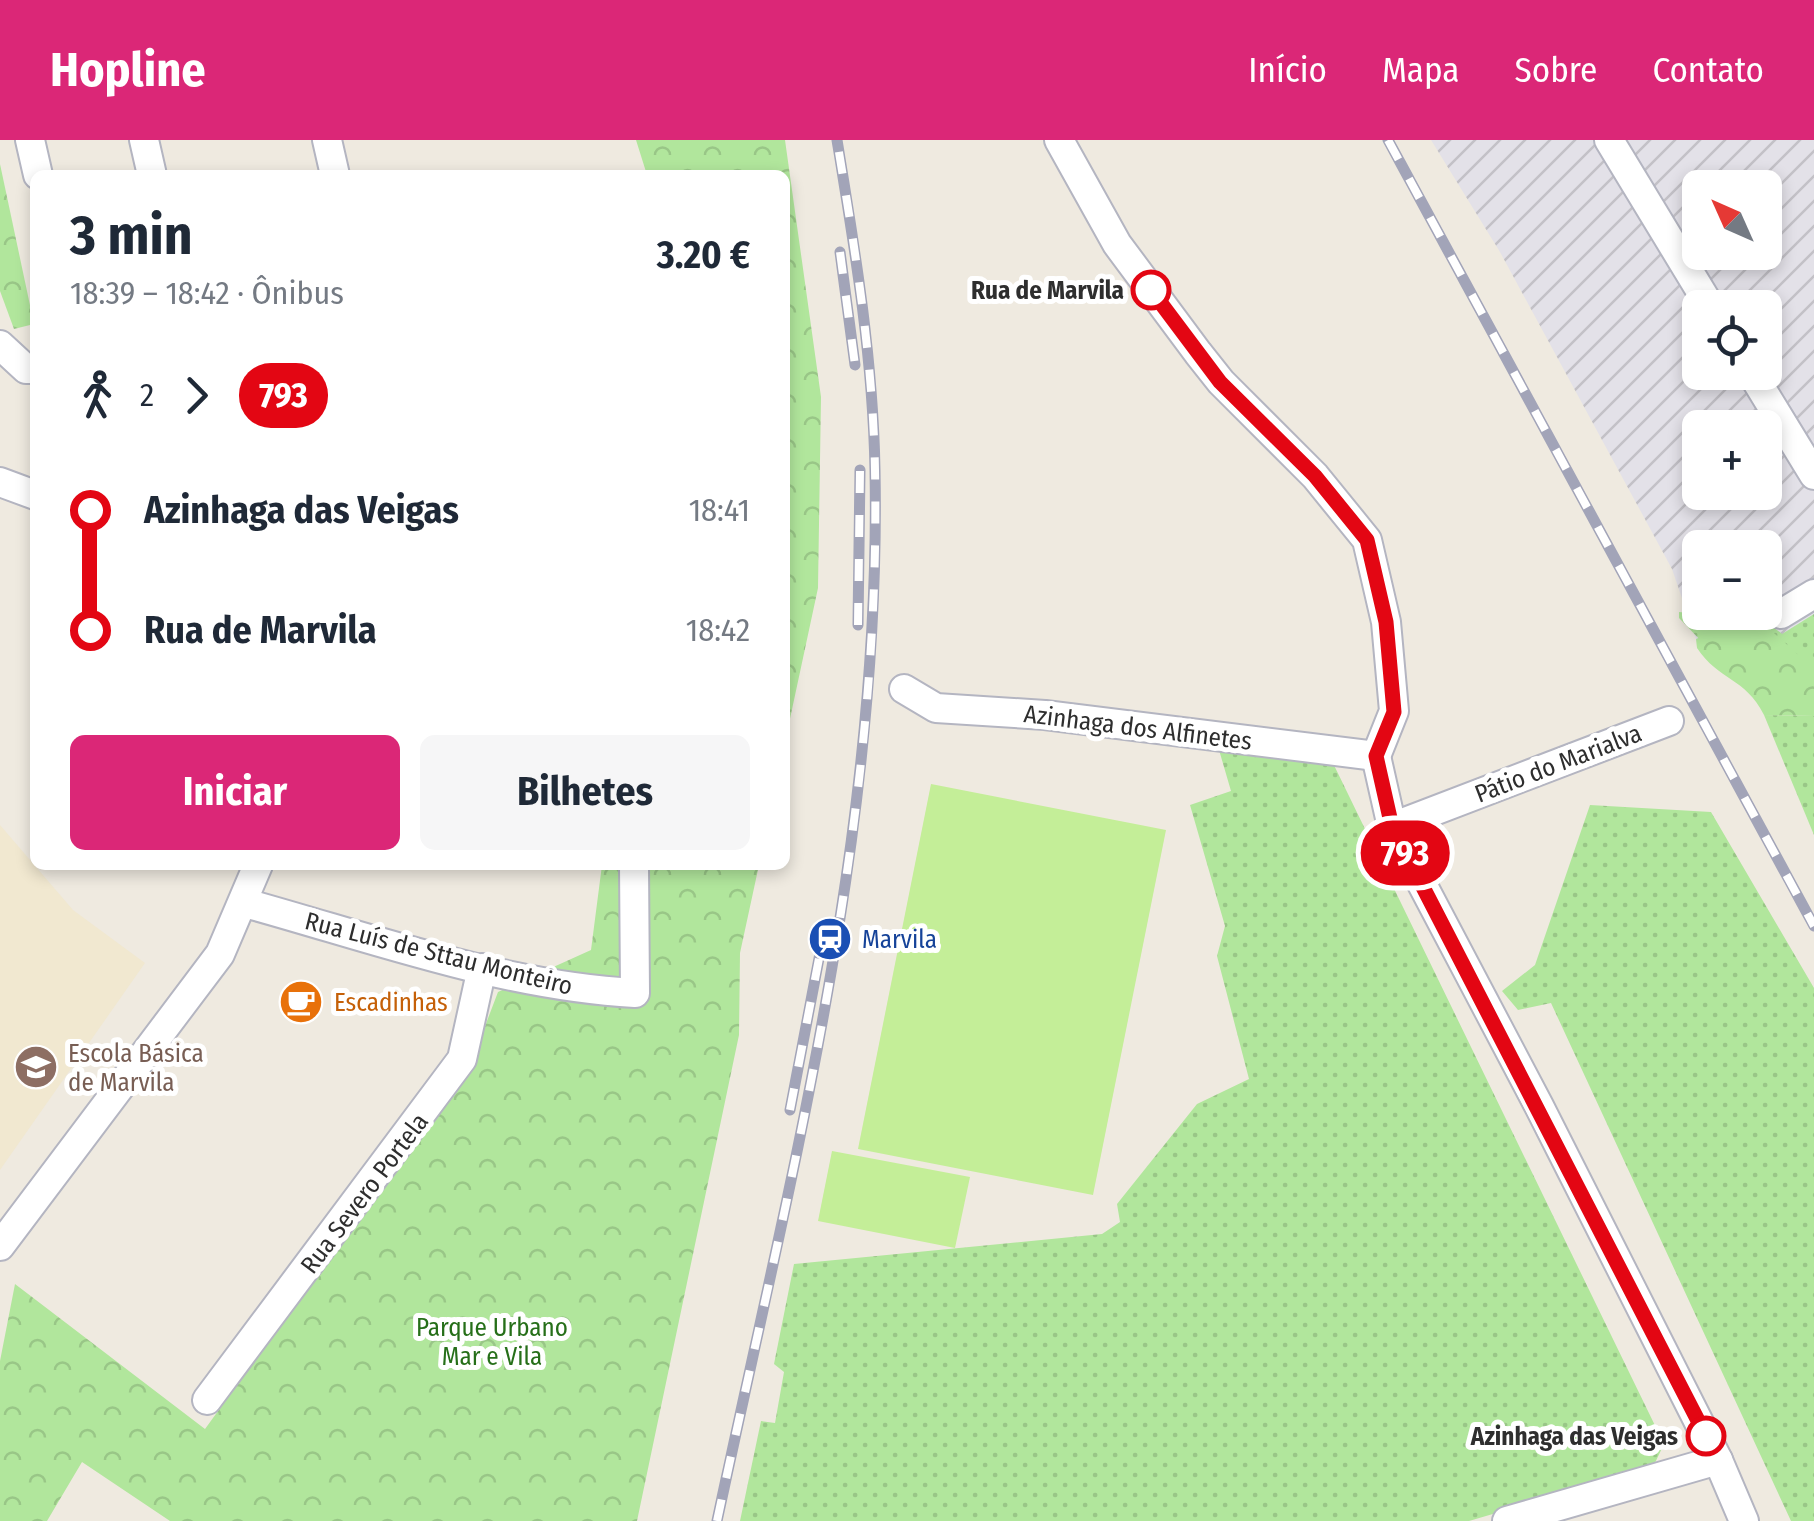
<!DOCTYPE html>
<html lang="pt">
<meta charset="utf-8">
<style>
body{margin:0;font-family:"Fira Sans Condensed",sans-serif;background:#f6f6f7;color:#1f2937;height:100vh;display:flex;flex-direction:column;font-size:38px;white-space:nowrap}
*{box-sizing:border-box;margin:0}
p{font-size:32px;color:#747a83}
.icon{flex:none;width:55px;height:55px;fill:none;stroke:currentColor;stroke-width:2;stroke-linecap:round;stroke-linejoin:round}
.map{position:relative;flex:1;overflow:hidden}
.panel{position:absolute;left:30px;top:30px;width:760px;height:700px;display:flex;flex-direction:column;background:#fff;border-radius:15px;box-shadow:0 5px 15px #0003}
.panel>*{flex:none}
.badge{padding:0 20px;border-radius:32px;font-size:35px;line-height:65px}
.needle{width:65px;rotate:315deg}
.buttons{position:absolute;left:1682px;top:30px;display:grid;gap:20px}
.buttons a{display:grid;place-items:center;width:100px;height:100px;border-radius:15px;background:#fff;box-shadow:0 5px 15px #0003;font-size:50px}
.map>.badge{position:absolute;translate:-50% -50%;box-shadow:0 0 0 5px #fff}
.legs{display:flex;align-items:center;gap:15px;height:110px;padding:0 40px;font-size:32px}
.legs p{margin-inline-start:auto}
.head{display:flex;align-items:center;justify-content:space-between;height:170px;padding:0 40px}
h1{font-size:55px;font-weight:700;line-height:75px}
.button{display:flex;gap:20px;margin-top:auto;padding:20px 40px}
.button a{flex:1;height:115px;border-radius:15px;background:#db2777;color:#fff;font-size:40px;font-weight:700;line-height:115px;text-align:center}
.button a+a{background:#f6f6f7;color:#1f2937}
ul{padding:0 40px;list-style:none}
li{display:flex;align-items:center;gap:35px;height:120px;font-size:38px}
li i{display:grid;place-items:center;width:15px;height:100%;margin:0 12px;background:currentColor}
li i::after{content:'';width:25px;height:25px;margin:-12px;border:8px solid;border-radius:50%;background:#fff}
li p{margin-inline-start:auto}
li:first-child i{background:linear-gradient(#0000 50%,currentColor 0)}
li:last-child i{background:linear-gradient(currentColor 50%,#0000 0)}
header{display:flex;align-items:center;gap:60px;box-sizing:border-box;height:140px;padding:0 50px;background:#db2777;color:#fff}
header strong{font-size:48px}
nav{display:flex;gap:55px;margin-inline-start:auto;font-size:35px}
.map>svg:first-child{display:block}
.industrial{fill:url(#industrial-furrows);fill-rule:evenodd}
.education{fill:#f1e8d0}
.grass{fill:url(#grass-dots)}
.park{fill:url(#park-crowns)}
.pitch{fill:#c4ee98}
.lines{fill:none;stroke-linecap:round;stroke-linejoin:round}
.street-casing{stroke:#b4b5c1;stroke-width:32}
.street{stroke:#fff;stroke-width:28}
.rail-casing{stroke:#a2a4b8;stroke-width:11}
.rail{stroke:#fff;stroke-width:8;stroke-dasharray:22;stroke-linecap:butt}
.line-1-casing{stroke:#fff;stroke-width:22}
.line-1{stroke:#e30613;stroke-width:15}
.stop-1-dot{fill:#fff;stroke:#e30613;stroke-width:5}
.labels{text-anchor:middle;stroke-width:10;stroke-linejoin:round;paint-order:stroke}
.stop-label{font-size:25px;font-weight:bold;fill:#2e2e2e;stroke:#fff;text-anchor:end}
.street-label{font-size:25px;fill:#2e2e2e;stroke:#fff}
.transit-label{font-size:25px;fill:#164399;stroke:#fff;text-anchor:start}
.food-label{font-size:25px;fill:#c56008;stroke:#fff;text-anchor:start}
.education-label{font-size:25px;fill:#785e54;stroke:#fff;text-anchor:start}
.park-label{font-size:25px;fill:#266f19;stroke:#fff}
</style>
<header>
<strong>Hopline</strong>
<nav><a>Início</a><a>Mapa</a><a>Sobre</a><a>Contato</a></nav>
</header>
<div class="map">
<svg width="1814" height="1381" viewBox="0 0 1814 1381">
<defs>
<pattern id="industrial-furrows" width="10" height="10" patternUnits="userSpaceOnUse" patternTransform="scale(2.5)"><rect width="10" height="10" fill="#e3e1e8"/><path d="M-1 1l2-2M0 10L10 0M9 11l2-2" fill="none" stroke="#c3c1c7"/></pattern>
<pattern id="grass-dots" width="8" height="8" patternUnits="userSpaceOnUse" patternTransform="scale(2.5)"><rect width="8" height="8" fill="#b1e69c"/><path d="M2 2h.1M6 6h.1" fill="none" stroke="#99c687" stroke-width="1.8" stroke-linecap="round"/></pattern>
<pattern id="park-crowns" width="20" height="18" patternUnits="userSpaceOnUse" patternTransform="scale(2.5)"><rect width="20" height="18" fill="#b1e69c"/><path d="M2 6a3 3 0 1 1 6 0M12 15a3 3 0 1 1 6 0" fill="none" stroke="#99c687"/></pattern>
</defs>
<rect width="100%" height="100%" fill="#efeae0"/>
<path class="industrial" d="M1431 0H1814V529L1696 499 1672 429 1500 112ZM1700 48H1765V112H1700ZM1700 168H1765V232H1700ZM1700 288H1765V352H1700ZM1700 408H1765V472H1700Z"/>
<polygon class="education" points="0,685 73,770 145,823 0,1030"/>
<g class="grass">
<path d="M1695 457 1700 472C1728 473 1761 475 1782 494L1814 474V546L1704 504 1679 478V472L1689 473 1687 462Z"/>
<polygon points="1764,575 1814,576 1814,695"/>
<polygon points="1217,603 1331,619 1664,1304 1653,1327 1469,1381 740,1381 761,1281 775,1283 784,1232 774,1224 794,1124 1102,1094 1120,1082 1117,1064 1197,964 1249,939 1217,816 1225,786 1190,665 1231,651"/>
<polygon points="1590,665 1711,672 1814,848 1814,1381 1791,1381 1551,863 1518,870 1502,851 1535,825"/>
</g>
<g class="park">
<polygon points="636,0 785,0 821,257 818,448 785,602 785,35 647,35"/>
<polygon points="0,24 34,184 14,189 0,151"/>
<path d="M1752 482 1764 484 1814 529V576L1764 575C1745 537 1719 541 1697 508L1696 499 1732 484Z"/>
<polygon points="602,725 759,725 740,813 739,895 637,1381 170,1381 82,1322 47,1381 0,1381 0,1221 15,1144 205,1289 471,923 498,852 591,810"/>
</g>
<g class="pitch">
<polygon points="931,644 1166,690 1093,1055 858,1009"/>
<polygon points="832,1011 970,1037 955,1108 818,1081"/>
</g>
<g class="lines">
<g class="street-casing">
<g id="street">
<polyline points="30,0 38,35"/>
<polyline points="144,0 152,35"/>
<polyline points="327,0 335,35"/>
<polyline points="1059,0 1117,104 1198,213 1221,242 1315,336 1367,400 1386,482 1394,571 1376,616"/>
<polyline points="1609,0 1711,168"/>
<polyline points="0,205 26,229 35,229"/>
<polyline points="1751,232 1814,335"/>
<polyline points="0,342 35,355"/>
<polyline points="1781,474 1814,454"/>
<polyline points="904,549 936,568 1045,575 1376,616"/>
<polyline points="1376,616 1392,687 1539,966 1718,1320 1744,1381"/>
<polyline points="1392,687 1669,581"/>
<path d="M245 763C372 798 503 846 635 853L634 725"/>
<polyline points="0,1106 220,814 258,725"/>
<polyline points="207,1260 462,919 482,828"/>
<polyline points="1507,1381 1718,1320"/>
</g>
</g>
<use href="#street" class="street"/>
<g class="rail-casing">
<g id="rail">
<polyline points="1388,0 1814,786"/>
<polyline points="840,112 855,225"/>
<polyline points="858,485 860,330"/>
<polyline points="790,970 821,808"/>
<path d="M717 1381C791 1034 882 687 875 330 873 218 855 110 837 0"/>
</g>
</g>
<use href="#rail" class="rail"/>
</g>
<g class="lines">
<g class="line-1-casing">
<polyline id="line-1" points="1151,150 1220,242 1315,336 1367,400 1386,482 1394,572 1376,616 1392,687 1706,1296"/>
</g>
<use href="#line-1" class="line-1"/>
</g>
<defs>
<g id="station-disc" transform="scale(2.25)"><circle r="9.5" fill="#1a4fb4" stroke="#fff"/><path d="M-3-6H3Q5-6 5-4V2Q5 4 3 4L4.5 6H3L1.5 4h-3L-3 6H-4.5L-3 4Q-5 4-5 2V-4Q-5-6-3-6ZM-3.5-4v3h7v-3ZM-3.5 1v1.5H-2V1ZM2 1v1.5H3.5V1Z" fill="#fff"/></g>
<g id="cafe-disc" transform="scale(2.25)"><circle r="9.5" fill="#e8710a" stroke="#fff"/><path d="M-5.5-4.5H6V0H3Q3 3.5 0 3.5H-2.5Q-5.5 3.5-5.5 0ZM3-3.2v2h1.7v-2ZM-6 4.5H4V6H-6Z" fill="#fff"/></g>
<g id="school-disc" transform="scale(2.25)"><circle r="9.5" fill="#8d6e63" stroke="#fff"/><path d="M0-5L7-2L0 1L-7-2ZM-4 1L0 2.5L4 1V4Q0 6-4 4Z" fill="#fff"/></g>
</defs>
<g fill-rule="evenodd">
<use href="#station-disc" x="830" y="799"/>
<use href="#cafe-disc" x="301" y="862"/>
<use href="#school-disc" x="36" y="927"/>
</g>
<g class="stop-1-dot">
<circle cx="1151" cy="150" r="18"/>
<circle cx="1706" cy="1296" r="18"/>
</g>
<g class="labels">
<g class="stop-label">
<text x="1124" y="159">Rua de Marvila</text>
<text x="1678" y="1305">Azinhaga das Veigas</text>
</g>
<g class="street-label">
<text transform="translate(1138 587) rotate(7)" y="9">Azinhaga dos Alfinetes</text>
<text transform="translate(1558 623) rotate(-21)" y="9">Pátio do Marialva</text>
<text transform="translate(439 813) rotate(14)" y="9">Rua Luís de Sttau Monteiro</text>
<text transform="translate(364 1053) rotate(-53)" y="9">Rua Severo Portela</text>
</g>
<g class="transit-label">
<text x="862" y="808">Marvila</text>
</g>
<g class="food-label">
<text x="334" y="871">Escadinhas</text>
</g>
<g class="education-label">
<text x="68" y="922">Escola Básica<tspan x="68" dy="29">de Marvila</tspan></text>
</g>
<g class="park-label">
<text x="492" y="1196">Parque Urbano<tspan x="492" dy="29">Mar e Vila</tspan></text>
</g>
</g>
</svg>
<div class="buttons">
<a><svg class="needle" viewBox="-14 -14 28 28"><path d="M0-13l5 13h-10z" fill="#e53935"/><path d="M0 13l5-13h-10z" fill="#747a83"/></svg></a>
<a><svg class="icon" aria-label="locate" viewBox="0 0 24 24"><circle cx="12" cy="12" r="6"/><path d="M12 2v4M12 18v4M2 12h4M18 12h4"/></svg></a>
<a>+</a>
<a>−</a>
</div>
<b class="badge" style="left:1405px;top:713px;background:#e30613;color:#fff">793</b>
<section class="panel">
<div class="head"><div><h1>3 min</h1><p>18:39 – 18:42 · Ônibus</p></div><b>3.20 €</b></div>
<div class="legs"><svg class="icon" aria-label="walk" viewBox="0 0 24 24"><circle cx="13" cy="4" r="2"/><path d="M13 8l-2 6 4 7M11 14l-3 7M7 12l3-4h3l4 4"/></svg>2<svg class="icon" aria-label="forward" viewBox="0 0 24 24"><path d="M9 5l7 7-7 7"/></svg><b class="badge" style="background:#e30613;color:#fff">793</b></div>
<ul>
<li><i style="color:#e30613"></i><b>Azinhaga das Veigas</b><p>18:41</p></li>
<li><i style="color:#e30613"></i><b>Rua de Marvila</b><p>18:42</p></li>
</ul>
<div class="button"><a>Iniciar</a><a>Bilhetes</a></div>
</section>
</div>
